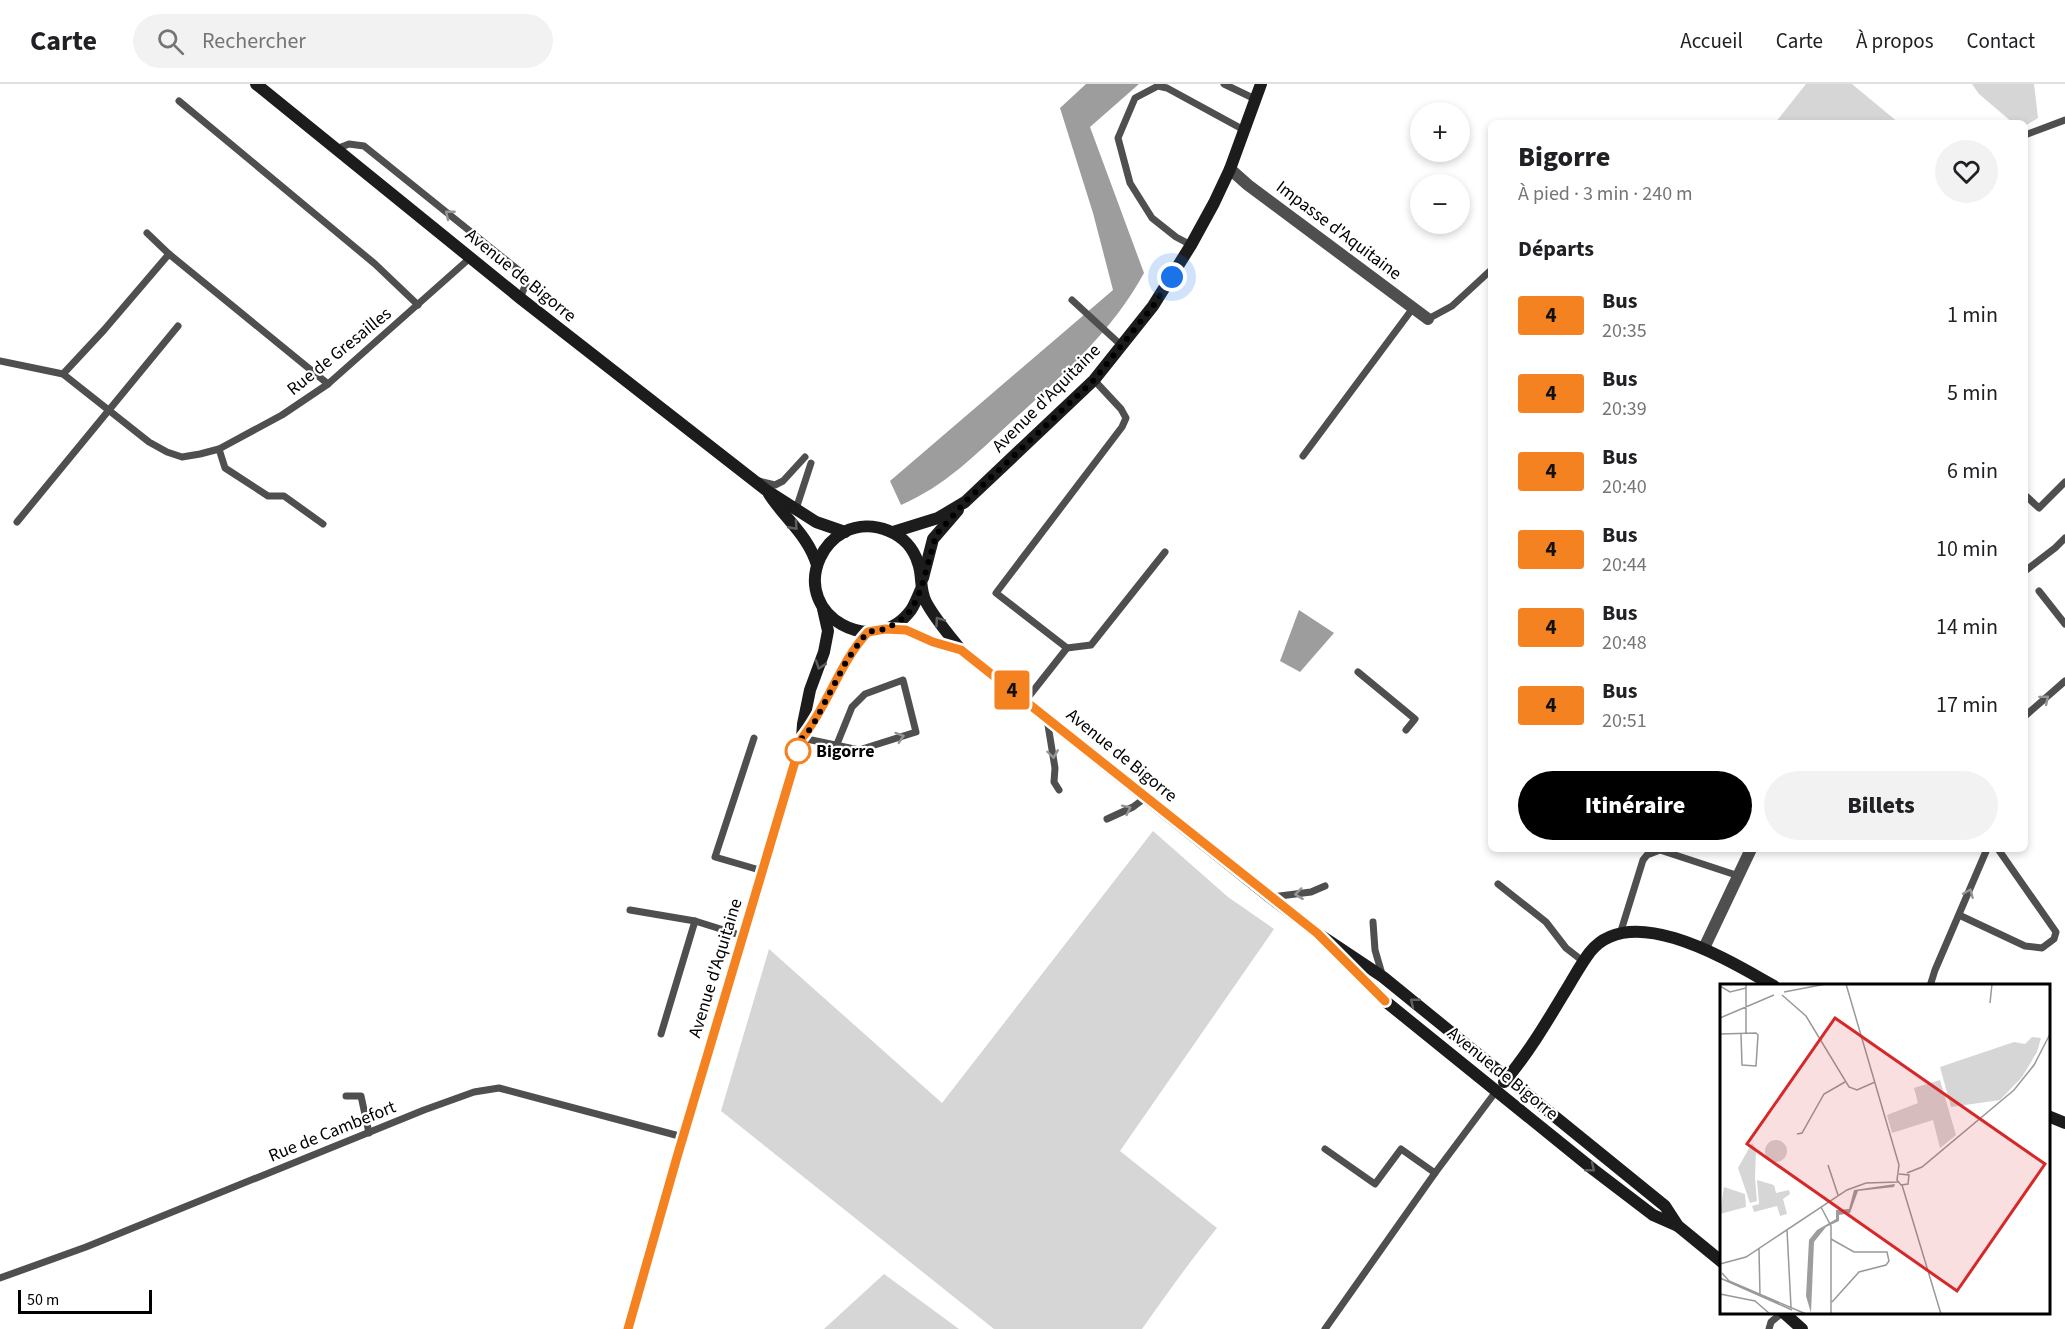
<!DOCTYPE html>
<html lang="fr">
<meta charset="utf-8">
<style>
body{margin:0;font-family:"Source Sans 3",sans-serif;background:#f2f2f2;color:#202124;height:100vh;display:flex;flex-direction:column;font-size:22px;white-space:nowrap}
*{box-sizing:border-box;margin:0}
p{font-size:20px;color:#757577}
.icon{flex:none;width:33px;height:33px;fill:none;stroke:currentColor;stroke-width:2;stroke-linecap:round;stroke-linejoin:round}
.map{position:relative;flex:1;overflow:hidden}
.side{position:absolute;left:1488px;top:36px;width:540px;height:732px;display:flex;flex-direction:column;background:#fff;border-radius:9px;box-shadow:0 3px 9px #0003}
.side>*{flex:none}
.badge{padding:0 12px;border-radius:4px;font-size:21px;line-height:39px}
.controls{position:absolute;left:1410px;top:18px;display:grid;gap:12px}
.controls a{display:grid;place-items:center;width:60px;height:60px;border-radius:50%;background:#fff;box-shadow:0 3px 9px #0003;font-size:30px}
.scale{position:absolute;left:18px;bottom:15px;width:134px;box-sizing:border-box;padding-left:6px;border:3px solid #000;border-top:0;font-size:16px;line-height:21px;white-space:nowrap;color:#000;-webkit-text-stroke:4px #fff;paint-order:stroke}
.you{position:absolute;width:30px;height:30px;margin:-15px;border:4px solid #fff;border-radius:50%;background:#1a73e8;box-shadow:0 0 0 9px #1a73e833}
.map>.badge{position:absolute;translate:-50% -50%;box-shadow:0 0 0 3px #fff}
h2{padding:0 30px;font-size:22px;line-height:54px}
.round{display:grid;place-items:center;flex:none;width:63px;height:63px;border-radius:32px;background:#f2f2f2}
.headline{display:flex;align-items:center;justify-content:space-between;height:102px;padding:0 30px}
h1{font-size:28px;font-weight:800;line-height:45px}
.cta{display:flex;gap:12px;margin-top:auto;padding:12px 30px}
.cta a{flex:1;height:69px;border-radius:36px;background:#000;color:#fff;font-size:24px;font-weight:800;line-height:69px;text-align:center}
.cta a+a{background:#f2f2f2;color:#202124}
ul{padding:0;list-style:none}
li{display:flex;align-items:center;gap:18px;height:78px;padding:0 30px}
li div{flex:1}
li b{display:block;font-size:22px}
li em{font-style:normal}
li .badge{min-width:66px;font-weight:700;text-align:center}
header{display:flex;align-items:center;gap:36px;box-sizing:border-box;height:84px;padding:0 30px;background:#fff;border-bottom:2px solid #e0e0e0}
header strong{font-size:28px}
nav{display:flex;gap:33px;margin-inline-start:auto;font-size:21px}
.search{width:420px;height:54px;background:#f2f2f2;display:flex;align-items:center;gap:15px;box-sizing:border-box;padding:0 21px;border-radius:33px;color:#757577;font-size:22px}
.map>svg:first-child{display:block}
.green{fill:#d6d6d6}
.water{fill:#9d9d9d}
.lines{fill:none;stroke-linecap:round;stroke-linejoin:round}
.lane{stroke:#4f4f4f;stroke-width:7}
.street{stroke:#4f4f4f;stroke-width:12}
.secondary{stroke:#1c1c1c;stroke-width:12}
.oneway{stroke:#959595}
.oneway2{stroke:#606060}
.line-casing{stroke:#fff;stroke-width:14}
.line{stroke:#f58220;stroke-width:9}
.walk{stroke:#000;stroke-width:6;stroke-dasharray:0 10.8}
.stop-dot{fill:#fff;stroke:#f58220;stroke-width:3}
.labels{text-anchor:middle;stroke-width:4.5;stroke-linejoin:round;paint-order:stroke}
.street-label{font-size:18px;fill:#000;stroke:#fff}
.stop-label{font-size:18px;font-weight:bold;fill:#000;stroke:#fff;text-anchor:start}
.inset-road{fill:none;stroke:#999;stroke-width:1.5}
.view{fill:#d62828;fill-opacity:0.15;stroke:#d62828;stroke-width:3}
.inset-edge{fill:none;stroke:#000;stroke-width:3}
</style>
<header>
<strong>Carte</strong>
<div class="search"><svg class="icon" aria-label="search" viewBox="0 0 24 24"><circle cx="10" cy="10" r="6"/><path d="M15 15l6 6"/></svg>Rechercher</div>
<nav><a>Accueil</a><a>Carte</a><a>À propos</a><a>Contact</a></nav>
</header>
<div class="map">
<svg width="2065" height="1245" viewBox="0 0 2065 1245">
<rect width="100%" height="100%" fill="#fff"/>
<g class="green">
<polygon points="1806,0 1852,0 1899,39 1775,39"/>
<polygon points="1972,0 2034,0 2038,34 2025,42 2025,39 2013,39 1979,10"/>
<path d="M1153 747 1228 813 1274 845 1120 1067 1217 1144C1190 1177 1166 1211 1142 1245H994L721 1027 769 865 942 1019Z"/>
<polygon points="884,1190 959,1245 824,1245"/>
</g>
<g class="water">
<path d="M1086 0H1139L1090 43 1144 189C1112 248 1060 294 1010 339 975 371 945 402 901 421L890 397 1113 206 1093 129 1060 24Z"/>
<polygon points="1299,526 1334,549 1300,588 1280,577"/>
</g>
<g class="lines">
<g class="lane">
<polyline points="1224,0 1255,15"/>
<polyline points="179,17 375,180 418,221"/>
<polyline points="2025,51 2065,36"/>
<polyline points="336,65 349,60 364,62 522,189 526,200 520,214"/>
<polyline points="147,149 169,170"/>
<polyline points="1191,161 1176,153 1152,134 1130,99 1118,54 1135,14 1158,2 1167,4 1244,46"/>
<polyline points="1072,216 1122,262"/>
<polyline points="1428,235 1452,222 1491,186"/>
<polyline points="0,277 63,290 149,358 167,368 182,373 200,370 219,365 282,331 328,300 470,174"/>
<polyline points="63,290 104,246 169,170 328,300"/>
<polyline points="219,365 225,384 268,412 284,412 323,440"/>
<polyline points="1303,372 1413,224"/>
<polyline points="759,397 775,401 783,397 805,373"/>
<polyline points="2025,411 2039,424 2065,398"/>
<polyline points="796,425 811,379"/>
<polyline points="17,438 178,242"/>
<polyline points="2025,487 2055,464 2065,454"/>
<polyline points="2039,507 2065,540"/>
<polyline points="1067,564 996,509 1122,343 1126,334 1121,325 1094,296"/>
<polyline points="1358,588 1415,635 1406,646"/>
<polyline points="1026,616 1067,564 1091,561 1165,468"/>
<polyline points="2025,632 2065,597"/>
<polyline points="1047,635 1055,684 1054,698 1059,706"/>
<polyline points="754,654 715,773 763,787"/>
<polyline points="802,654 859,666 916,648 903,596 865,610 852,623 837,660"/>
<polyline points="1107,735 1133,723 1145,714"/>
<polyline points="1498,800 1546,838 1566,864 1584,878"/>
<polyline points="1272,813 1311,808 1325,802"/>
<polyline points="630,826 695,837"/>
<polyline points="1959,831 2025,862 2042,864 2054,855 2056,848 1998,765"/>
<polyline points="1373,838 1375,866 1382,890"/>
<polyline points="1620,850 1643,776 1647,771 1660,766 1739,792"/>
<polyline points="1930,902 1935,886 1987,765"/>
<polyline points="661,950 695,837 743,852"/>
<polyline points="346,1012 361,1012 369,1049"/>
<polyline points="1325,1065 1375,1100 1401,1065 1435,1089"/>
<polyline points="0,1194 86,1163 424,1026 474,1008 499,1004 683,1053"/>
<polyline points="1325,1245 1435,1089 1497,1006"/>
<polyline points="1769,1245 1771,1238 1783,1228"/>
</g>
<g class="street">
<polyline points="1230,85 1248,101 1428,235"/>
<polyline points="1704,864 1751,765"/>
</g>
<g class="secondary">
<polyline points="256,0 520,214 766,406 816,438 845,448"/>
<path d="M769 410C785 435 808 451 817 481"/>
<polyline points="893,448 938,434 965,418 1094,296 1153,222 1191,161 1214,119 1230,85 1261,0"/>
<polyline points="923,494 933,455 958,426"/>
<path d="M921 505C918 512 915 520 911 526 874 576 794 532 820 474 825 463 833 454 844 448 872 434 909 448 918 479 923 492 919 505 926 518 935 535 949 551 961 566L1271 814 1317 849 1383 893 1665 1122 1678 1142 1722 1178"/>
<polyline points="888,546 906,546 933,558 961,566"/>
<polyline points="802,654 803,640 810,606 824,568 828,547 823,525"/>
<polyline points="1337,869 1385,917 1594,1086 1653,1131 1678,1142"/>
<path d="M1504 998C1527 971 1545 941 1563 911 1572 897 1580 881 1590 868 1632 816 1731 878 1774 902"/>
<polyline points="2048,1032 2065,1039"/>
<polyline points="1783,1228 1802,1245"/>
<path d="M628 1245 677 1073 802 654C829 622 839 579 868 548"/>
</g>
</g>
<defs><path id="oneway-chevron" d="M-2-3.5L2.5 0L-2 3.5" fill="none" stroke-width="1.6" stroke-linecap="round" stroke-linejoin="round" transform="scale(1.5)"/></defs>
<g class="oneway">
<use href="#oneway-chevron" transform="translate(449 130) rotate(-141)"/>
<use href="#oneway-chevron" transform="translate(2045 615) rotate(-40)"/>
<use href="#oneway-chevron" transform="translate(900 653) rotate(-18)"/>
<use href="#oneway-chevron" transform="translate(1053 670) rotate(82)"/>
<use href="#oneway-chevron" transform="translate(1127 725) rotate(-26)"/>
<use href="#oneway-chevron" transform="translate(1969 809) rotate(-67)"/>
<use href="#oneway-chevron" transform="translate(1299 810) rotate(173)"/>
</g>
<g class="oneway2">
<use href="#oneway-chevron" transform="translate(794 442) rotate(48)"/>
<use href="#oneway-chevron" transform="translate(939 537) rotate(-125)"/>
<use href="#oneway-chevron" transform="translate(820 581) rotate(109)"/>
<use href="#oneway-chevron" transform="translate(1414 918) rotate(-141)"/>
<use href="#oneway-chevron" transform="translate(1591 1084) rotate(39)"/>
</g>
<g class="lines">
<g class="line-casing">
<path id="line" d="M628 1245 677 1073 802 654C828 622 839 579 868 548L885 545 906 546 933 558 961 566 1317 849 1385 917"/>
</g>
<use href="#line" class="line"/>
<polyline class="walk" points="798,667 797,671 802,654 812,643 846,578 861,556 868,548 885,545 900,537 912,525 921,505 936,451 965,418 1094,296 1153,222 1172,193"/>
</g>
<circle class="stop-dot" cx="798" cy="667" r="12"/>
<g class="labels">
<g class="street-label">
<text transform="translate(1339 146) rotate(37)" y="6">Impasse d'Aquitaine</text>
<text transform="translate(521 191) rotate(39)" y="6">Avenue de Bigorre</text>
<text transform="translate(339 267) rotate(-39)" y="6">Rue de Gresailles</text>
<text transform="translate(1046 314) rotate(-45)" y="6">Avenue d'Aquitaine</text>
<text transform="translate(1122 671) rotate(39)" y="6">Avenue de Bigorre</text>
<text transform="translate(715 884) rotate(-73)" y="6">Avenue d'Aquitaine</text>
<text transform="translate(1503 989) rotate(39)" y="6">Avenue de Bigorre</text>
<text transform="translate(332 1047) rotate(-22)" y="6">Rue de Cambefort</text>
</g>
<g class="stop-label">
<text x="816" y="673">Bigorre</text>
</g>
</g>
<g transform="translate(1720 900)">
<rect width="330" height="330" fill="#fff"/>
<path d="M312 53 321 54 317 68 302 93 280 116 231 123 220 83 294 58 305 60ZM220 96 236 151 220 164 213 136 172 149 167 131 198 119 194 104ZM45 167a11 11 0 1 1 22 0a11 11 0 1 1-22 0ZM32 159 36 165 35 194 24 191 35 194 37 217 30 219 18 184ZM37 196 54 201 56 209 69 206 70 210 63 215 67 230 60 232 57 222 34 228 32 222 39 220ZM4 203 25 210 26 223 0 230Z" fill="#d6d6d6"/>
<path d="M175 200 174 203 138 207 130 229 119 231V237L106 243 94 258 91 329 86 312 89 256 97 246 116 235V226L129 225 134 206Z" fill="#9d9d9d"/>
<path class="inset-road" d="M26 0V49M126 0 179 181 177 196 181 201 188 200 189 191 179 190M0 2 10 8 26 4M64 8 106 0M62 11 86 32 129 103 137 106 155 98M270 19 272 0M0 34 54 11M0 50 36 49 38 51 36 82 22 81 21 50M77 150 82 149 104 110 125 98M108 181 118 211M187 189 202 183 294 106 314 81 330 50M182 201 221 330M101 223 111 242V330M67 246 71 323M111 255 134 268H167L169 277 166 281 139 288 112 318M39 265 40 311M0 280 26 273 127 206 146 199 178 198M2 289 9 297 86 330M0 294 72 326M0 310 35 317 50 330"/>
<path class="view" d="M115 34 325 180 237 307 27 160Z"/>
<rect width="330" height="330" class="inset-edge"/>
</g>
</svg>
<div class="controls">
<a>+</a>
<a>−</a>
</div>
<div class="scale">50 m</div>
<div class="you" style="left:1172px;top:193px"></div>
<b class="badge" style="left:1012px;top:606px;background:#f58220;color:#111">4</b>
<section class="side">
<div class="headline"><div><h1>Bigorre</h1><p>À pied · 3 min · 240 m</p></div><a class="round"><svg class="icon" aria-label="heart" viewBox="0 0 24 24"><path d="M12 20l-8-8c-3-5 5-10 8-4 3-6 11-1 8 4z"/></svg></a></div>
<h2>Départs</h2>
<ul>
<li><span class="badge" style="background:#f58220;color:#111">4</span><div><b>Bus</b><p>20:35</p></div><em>1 min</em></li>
<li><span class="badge" style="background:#f58220;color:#111">4</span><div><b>Bus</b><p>20:39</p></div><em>5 min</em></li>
<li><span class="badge" style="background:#f58220;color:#111">4</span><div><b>Bus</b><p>20:40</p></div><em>6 min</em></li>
<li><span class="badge" style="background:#f58220;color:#111">4</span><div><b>Bus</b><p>20:44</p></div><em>10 min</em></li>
<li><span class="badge" style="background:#f58220;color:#111">4</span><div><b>Bus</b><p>20:48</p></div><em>14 min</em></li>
<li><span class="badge" style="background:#f58220;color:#111">4</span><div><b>Bus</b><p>20:51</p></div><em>17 min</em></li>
</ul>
<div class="cta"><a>Itinéraire</a><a>Billets</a></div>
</section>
</div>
